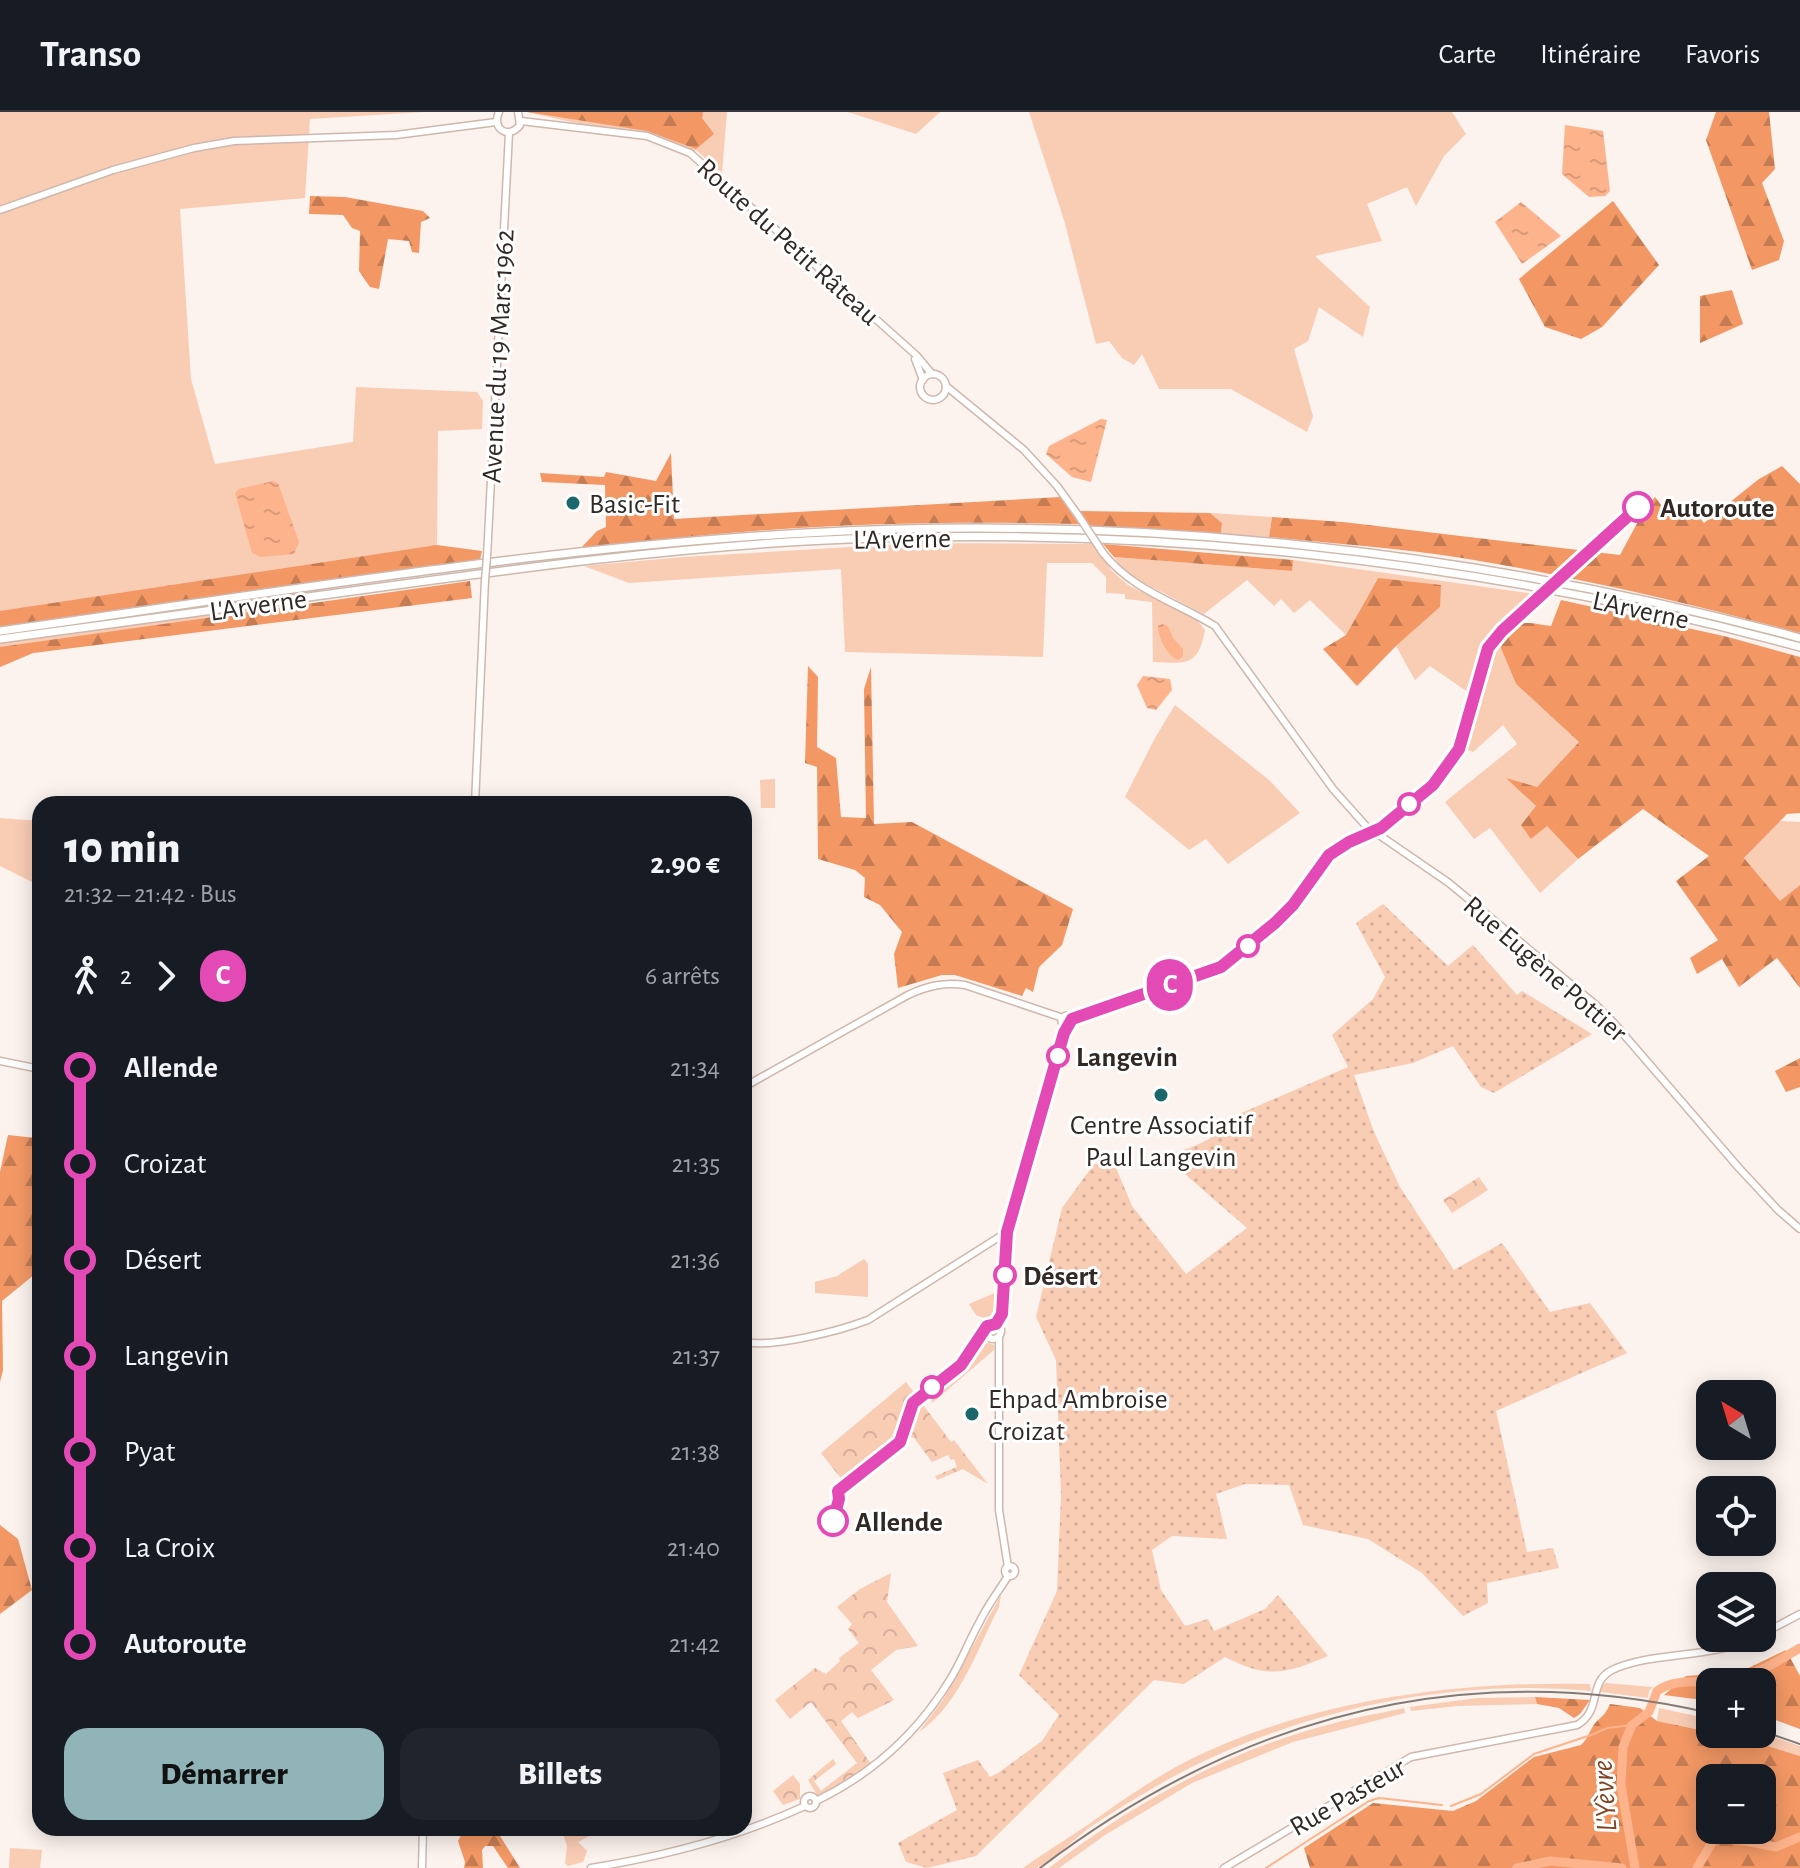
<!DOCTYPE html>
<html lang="fr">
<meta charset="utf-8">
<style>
body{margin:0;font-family:"Alegreya Sans",sans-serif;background:#20242c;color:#f1f3f6;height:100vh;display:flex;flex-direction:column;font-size:30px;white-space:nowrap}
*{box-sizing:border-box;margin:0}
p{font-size:26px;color:#9ea1a6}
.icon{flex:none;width:44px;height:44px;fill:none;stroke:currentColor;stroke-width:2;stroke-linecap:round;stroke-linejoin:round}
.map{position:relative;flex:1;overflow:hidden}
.panel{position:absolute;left:32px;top:684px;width:720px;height:1040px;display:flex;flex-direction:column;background:#171b24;border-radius:24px;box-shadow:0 4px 20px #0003}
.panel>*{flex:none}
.badge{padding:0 16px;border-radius:26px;font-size:28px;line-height:52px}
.needle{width:52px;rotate:322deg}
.tools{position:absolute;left:1696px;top:1268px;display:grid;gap:16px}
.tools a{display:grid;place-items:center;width:80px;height:80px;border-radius:16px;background:#171b24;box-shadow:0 4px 20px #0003;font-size:40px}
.map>.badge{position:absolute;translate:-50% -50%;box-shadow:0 0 0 4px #fff}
.legs{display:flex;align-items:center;gap:12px;height:88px;padding:0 32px;font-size:26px}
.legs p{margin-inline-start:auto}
.headline{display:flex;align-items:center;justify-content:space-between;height:136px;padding:0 32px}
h1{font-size:44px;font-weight:800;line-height:60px}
.action{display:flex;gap:16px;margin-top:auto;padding:16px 32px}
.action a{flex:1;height:92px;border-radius:24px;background:#90b4b7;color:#111;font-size:32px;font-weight:800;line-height:92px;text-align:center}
.action a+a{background:#20242c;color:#f1f3f6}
ul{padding:0 32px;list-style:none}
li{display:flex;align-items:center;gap:28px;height:96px;font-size:30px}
li i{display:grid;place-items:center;width:12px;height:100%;margin:0 10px;background:currentColor}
li i::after{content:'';width:20px;height:20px;margin:-10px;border:6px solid;border-radius:50%;background:#171b24}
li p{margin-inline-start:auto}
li:first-child i{background:linear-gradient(#0000 50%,currentColor 0)}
li:last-child i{background:linear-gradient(currentColor 50%,#0000 0)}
header{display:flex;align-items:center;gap:48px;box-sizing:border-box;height:112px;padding:0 40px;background:#171b24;border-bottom:2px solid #363941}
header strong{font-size:38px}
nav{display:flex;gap:44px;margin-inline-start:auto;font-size:28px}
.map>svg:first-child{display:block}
.grass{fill:#f9ccb4}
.forest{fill:url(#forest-firs);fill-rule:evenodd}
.park{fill:url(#park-crowns)}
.garden{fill:url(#garden-dots)}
.water{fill:url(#water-ripples)}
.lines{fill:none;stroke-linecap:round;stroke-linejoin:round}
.stream{stroke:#fdb38b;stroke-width:2}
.river{stroke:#fdb38b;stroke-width:9}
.secondary-casing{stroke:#ceb8ad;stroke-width:9}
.primary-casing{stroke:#ceb8ad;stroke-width:9}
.highway-casing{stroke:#ceb8ad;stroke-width:10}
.secondary{stroke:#fff;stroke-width:6}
.primary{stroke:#fff;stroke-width:6}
.highway{stroke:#fff;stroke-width:7}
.rail{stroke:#847b77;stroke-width:2}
.secondary-bridge-casing{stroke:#ceb8ad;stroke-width:9;stroke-linecap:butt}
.primary-bridge-casing{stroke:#ceb8ad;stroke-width:9;stroke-linecap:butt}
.secondary-bridge{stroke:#fff;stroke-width:6}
.primary-bridge{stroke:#fff;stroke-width:6}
.line-1-casing{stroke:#fff;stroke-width:18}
.line-1{stroke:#e44ab5;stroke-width:12}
.poi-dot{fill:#1a686b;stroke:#fff;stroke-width:3}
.stop-1-dot{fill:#fff;stroke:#e44ab5;stroke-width:4}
.labels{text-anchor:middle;stroke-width:6;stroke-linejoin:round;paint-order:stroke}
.street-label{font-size:28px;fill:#322925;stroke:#fff}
.poi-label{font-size:28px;fill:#322925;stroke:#fff;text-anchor:start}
.stop-label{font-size:28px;font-weight:bold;fill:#322925;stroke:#fff;text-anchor:start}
.water-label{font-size:30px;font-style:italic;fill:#804522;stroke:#fff}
</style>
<header>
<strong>Transo</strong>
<nav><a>Carte</a><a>Itinéraire</a><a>Favoris</a></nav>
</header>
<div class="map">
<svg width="1800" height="1756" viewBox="0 0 1800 1756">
<defs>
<pattern id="forest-firs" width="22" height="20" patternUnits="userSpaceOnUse" patternTransform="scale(2)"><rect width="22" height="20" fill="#f39865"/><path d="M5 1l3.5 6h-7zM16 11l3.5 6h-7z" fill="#c57c53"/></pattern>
<pattern id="park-crowns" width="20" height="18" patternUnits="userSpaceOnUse" patternTransform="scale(2)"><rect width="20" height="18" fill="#f9ccb4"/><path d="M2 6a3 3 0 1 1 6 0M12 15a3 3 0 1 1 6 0" fill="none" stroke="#d6af9b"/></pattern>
<pattern id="garden-dots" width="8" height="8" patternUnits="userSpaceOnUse" patternTransform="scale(2)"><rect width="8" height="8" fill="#f9ccb4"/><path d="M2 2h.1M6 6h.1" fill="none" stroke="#d6af9b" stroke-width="1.8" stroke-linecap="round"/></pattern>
<pattern id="water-ripples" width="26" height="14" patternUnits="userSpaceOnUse" patternTransform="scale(2)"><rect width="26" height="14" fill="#fdb38b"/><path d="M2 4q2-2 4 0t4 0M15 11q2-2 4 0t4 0" fill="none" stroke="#d99a78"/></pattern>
</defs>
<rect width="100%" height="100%" fill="#fcf2ee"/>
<g class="grass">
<polygon points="0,0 424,0 310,7 305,86 180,97 191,267 215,352 353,330 356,275 477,280 483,289 482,317 438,319 437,433 245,512 33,541 0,555 0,599"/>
<polygon points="527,0 727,0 722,61 696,38 692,42 646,27"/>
<polygon points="848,0 940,0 916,22"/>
<polygon points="1029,0 1452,0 1466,22 1444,44 1416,94 1407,75 1367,92 1382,129 1315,144 1370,195 1363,225 1319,195 1308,229 1294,237 1313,304 1307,320 1231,277 1159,277 1142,242 1134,253 1122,246 1109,229 1096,232 1064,108"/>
<polygon points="1210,401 1272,405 1269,425 1221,422 1222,411"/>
<path d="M918 431 1093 432 1112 459 1128 473 1197 508 1205 518C1198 556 1185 551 1153 550L1152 490 1125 487V482L1106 481V465L1092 451H1047L1043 545 845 540 841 457 629 471 584 454 683 445Z"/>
<polygon points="1114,445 1291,459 1293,448 1535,482 1490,526 1472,583 1430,554 1415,568 1396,534 1440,495 1377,467 1346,523 1310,488 1294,501 1281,487 1274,494 1247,468 1204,502 1125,461"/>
<polygon points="1498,529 1516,572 1579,630 1537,675 1508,667 1536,694 1547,714 1578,747 1540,781 1490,716 1474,727 1445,690 1517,632 1503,613 1473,640 1464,636 1489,545"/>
<polygon points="1175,593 1269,668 1300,701 1228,752 1206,727 1189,738 1125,685 1155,626"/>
<polygon points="775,667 775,696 761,696 760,668"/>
<polygon points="0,706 40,709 40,774 0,754"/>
<polygon points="1780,709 1800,710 1800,773 1780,790 1744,746"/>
<polygon points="864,1147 868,1152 868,1185 815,1181 815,1170 837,1164"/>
<polygon points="999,1179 998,1202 992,1209 976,1203 969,1192"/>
<polygon points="988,1231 994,1233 995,1237 932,1291 931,1283 962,1257 982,1233"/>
<path d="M1001 1483 999 1495C977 1537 960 1592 919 1620L943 1588Z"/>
<polygon points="1606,1571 1652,1575 1653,1575 1649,1579 1648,1586 1601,1580 1602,1573"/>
<path d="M1590 1572 1591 1579C1448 1565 1293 1599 1167 1668 1141 1683 1114 1699 1089 1716 1077 1725 1047 1753 1036 1756 1032 1756 1028 1756 1023 1756 1045 1740 1067 1727 1089 1712 1124 1687 1158 1663 1197 1644 1318 1587 1458 1569 1590 1572Z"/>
<polygon points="1535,1585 1537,1592 1457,1594 1411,1599 1410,1595 1477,1586"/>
<path d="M1404 1596 1405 1601 1293 1630 1192 1671 1105 1723 1059 1756H1049C1129 1694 1222 1642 1320 1615 1347 1607 1376 1602 1404 1596Z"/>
<polygon points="1659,1596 1710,1607 1710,1620 1657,1609"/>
<polygon points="1762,1621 1800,1634 1800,1644 1751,1629 1752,1622"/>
<polygon points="561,1716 621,1716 620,1720 595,1721 578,1730 587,1739 583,1750 568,1754 565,1751 567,1734"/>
<polygon points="10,1736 42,1738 40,1756 9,1756"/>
</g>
<g class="forest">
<polygon points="527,0 703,0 702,6 714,22 696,37 647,19"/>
<polygon points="1716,0 1769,0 1775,57 1762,71 1784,129 1779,148 1752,158 1706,28"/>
<polygon points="310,84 345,85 423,99 430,106 421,110 419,141 412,140 409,129 388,127 379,177 370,175 359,159 360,119 352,116 343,103 309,102"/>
<polygon points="1613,89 1659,153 1602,215 1581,227 1545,215 1519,167"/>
<polygon points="1732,178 1743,212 1700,231 1700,184"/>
<path d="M671 341 674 407 1060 385 1079 412C912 408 745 414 579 438L597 419 606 415 605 373 542 370 540 361 604 365 606 360 656 369Z"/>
<path d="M1782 354 1800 372V521C1688 491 1577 465 1462 446 1399 436 1334 432 1269 425L1272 405 1343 410 1620 443 1641 404 1655 385 1667 401 1685 390 1704 411 1759 367Z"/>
<polygon points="1080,399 1210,401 1222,411 1221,422 1091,415"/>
<polygon points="1103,432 1293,448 1292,459 1114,445"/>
<polygon points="437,433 482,439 480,448 0,515 0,499"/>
<polygon points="1378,466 1441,473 1440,495 1396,534 1357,574 1323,537 1346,523"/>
<polygon points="470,469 472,486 33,541 0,555 0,535"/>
<path d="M1561 488 1728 525 1800 545V701L1787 702 1744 746 1780 789 1800 773V876L1777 846 1739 875 1722 847 1697 862 1690 846 1718 828 1676 769 1709 744 1643 697 1578 747 1547 714 1531 727 1521 713 1536 694 1506 666 1537 675 1579 630 1516 572 1498 529C1518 506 1524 510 1551 514Z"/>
<polygon points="808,554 818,565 817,635 836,646 841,705 866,706 864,577 871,555 874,712 912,710 1073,797 1062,833 1039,855 1033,880 1026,876 1022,884 955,863 942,863 898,876 894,842 902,820 880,793 864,785 865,766 855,758 818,747 817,655 805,651"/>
<polygon points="1800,946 1800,975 1786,980 1775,959"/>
<polygon points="40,1017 40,1158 2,1189 3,1258 0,1270 0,1060 8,1023 36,1026"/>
<polygon points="0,1413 18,1427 32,1478 0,1502"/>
<polygon points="1786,1538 1800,1564 1800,1617 1762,1603 1762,1570 1710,1570 1710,1589 1664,1583 1686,1564 1740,1560"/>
<polygon points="1535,1585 1590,1588 1580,1602 1574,1606 1559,1596 1537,1592"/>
<path d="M1610 1592 1640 1596 1657 1609 1710 1620V1622L1745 1627 1800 1644V1756H1310L1304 1736 1373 1691 1453 1699 1476 1689 1534 1645 1581 1633C1589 1626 1590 1616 1597 1609 1604 1603 1606 1601 1610 1592ZM1710 1666H1762V1718H1710Z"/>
<polygon points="465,1716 495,1716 520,1756 508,1756 493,1734 485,1734 482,1738 483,1756 464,1756 465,1750 458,1729"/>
</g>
<g class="park">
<polygon points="1479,1065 1488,1078 1452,1101 1443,1088"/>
<polygon points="906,1270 951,1330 954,1328 988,1372 963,1357 937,1368 935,1364 957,1355 954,1347 951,1348 948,1343 932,1350 914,1326 901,1322 843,1369 821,1341"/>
<polygon points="891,1461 887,1490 918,1534 896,1538 871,1558 894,1588 858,1606 852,1600 841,1609 871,1652 842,1672 818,1684 808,1668 833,1647 836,1652 814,1669 821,1679 857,1651 811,1590 790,1607 775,1588 815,1556 826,1562 840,1549 839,1546 859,1531 848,1517 852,1512 837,1495 860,1477"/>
<polygon points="793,1663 800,1672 800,1687 783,1693 773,1679"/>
</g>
<path class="garden" d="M1383 792 1448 854 1473 833 1517 883 1522 879 1592 922 1494 981 1481 975 1453 934 1413 951 1354 963 1374 1020 1400 1075 1454 1158 1502 1131 1550 1200 1590 1191 1627 1241 1496 1299 1527 1440 1553 1436 1559 1456 1487 1471 1488 1491 1463 1504 1422 1461 1368 1427 1303 1413 1289 1373 1245 1372 1216 1382 1227 1427 1172 1424 1152 1438 1161 1478 1185 1514 1208 1507 1214 1519 1265 1497 1278 1483 1328 1544C1284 1562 1269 1567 1225 1545L1184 1572 1154 1568 976 1744 927 1756 906 1750 898 1731 957 1698 943 1661 978 1648 990 1665 998 1661 1042 1629 1059 1603 1019 1563 1057 1479 1061 1383 1056 1248 1036 1205 1062 1096 1094 1052 1106 1050 1116 1056 1132 1094 1186 1162 1247 1116 1163 1043C1191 1038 1221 1025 1237 1003L1348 955 1332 923 1373 887 1385 865 1356 811Z"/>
<g class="water">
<polygon points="1565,13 1603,19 1610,79 1605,84 1589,85 1562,62"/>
<polygon points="1521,90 1561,124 1522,152 1495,110"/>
<polygon points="1101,307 1107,308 1091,370 1072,365 1046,342 1049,334"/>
<polygon points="273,369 278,371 299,430 294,442 261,445 252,441 235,381 239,377"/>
<path d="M1162 512 1168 514 1173 526 1183 537V544L1178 548C1167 544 1158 525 1158 514Z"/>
<polygon points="1143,564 1170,567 1172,578 1156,598 1147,596 1137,573"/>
</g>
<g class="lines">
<g class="stream">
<polyline points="1451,1694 1481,1682 1534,1642 1594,1622 1607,1616 1632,1613"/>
<polyline points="1266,1756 1369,1689 1379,1686 1442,1693"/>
</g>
<g class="river">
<polyline points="1517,1756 1550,1749 1622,1756"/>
<path d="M1635 1756 1621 1673 1623 1635 1632 1613 1649 1600 1657 1579C1677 1565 1702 1572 1725 1569 1753 1566 1776 1550 1800 1536"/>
<polyline points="1697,1756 1714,1727 1740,1728 1776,1735 1800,1725"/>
</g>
<g class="secondary-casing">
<g id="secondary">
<polyline points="521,9 647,24 690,41 916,243 932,262"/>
<polyline points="915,247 923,268"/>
<circle cx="933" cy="275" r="13"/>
<polyline points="946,274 1024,338 1057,374 1078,403"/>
<path d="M1103 441C1132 478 1176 490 1215 514L1333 677 1366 714 1449 771 1596 893 1613 910 1739 1056 1778 1098 1800 1117"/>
<circle cx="1067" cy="909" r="5.5"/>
<polyline points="1072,907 1221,855 1275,811 1293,793 1329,743 1349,730 1373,720"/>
<polyline points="0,949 40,957"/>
<path d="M744 975 908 883C927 874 944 870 965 873L1063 906"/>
<circle cx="993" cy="1219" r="8"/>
<polyline points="1000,1215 1007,1120"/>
<polyline points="999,1225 999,1398 1008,1455"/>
<path d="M744 1230C773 1236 839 1219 868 1208L1007 1120 1067 914"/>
<circle cx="1010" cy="1459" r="5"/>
<circle cx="810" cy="1690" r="6"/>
<path d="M816 1689C874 1661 918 1621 951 1566 962 1548 969 1529 979 1511 987 1494 998 1480 1008 1464"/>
<path d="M591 1756C665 1744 736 1726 805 1694"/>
</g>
</g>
<g class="primary-casing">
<g id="primary">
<path d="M499 0C491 17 509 28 520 13L518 0"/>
<polyline points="0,98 113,58 194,36 234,29 396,23 496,10"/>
<polyline points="487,445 509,21"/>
<polyline points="475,692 485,468"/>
<polyline points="1762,1522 1800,1502"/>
<polyline points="422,1756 423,1716"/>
<path d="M1224 1756 1411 1645 1577 1613C1603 1598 1587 1571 1612 1558 1652 1539 1712 1547 1753 1526"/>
</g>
</g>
<g class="highway-casing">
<g id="highway">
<path d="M0 519C267 482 537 436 806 421 1140 402 1477 439 1800 526"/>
<path d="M0 527C130 509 259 492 389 474 528 455 666 437 806 429 1140 411 1478 447 1800 535"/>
</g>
</g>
<use href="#secondary" class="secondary"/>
<use href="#primary" class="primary"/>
<use href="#highway" class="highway"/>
<g class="rail">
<polyline points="1762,1619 1800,1632"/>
<path d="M1040 1756C1240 1604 1463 1544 1710 1601"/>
</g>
<g class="secondary-bridge-casing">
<polyline id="secondary-bridge" points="1078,403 1103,441"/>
</g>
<g class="primary-bridge-casing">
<polyline id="primary-bridge" points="485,468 487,445"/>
</g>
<use href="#secondary-bridge" class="secondary-bridge"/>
<use href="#primary-bridge" class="primary-bridge"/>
</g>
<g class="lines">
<g class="line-1-casing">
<polyline id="line-1" points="833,1409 839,1387 838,1379 900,1330 913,1291 961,1253 987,1214 996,1212 1002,1202 1007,1120 1064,921 1072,907 1221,855 1275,811 1293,793 1329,743 1349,730 1381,716 1433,673 1459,637 1488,536 1502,519 1638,395"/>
</g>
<use href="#line-1" class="line-1"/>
</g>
<g class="poi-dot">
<circle cx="573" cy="391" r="8"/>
<circle cx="1161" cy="983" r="8"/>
<circle cx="972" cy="1302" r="8"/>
</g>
<g class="stop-1-dot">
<circle cx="1638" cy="395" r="14"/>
<circle cx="1409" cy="692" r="10"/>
<circle cx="1248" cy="834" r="10"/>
<circle cx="1058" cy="944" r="10"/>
<circle cx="1005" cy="1163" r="10"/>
<circle cx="932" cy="1275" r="10"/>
<circle cx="833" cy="1409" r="14"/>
</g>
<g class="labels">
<g class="street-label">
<text transform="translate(789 129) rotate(42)" y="10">Route du Petit Râteau</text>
<text transform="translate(497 244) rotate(-87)" y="10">Avenue du 19 Mars 1962</text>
<text transform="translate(902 426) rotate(-1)" y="10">L'Arverne</text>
<text transform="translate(258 492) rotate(-8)" y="10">L'Arverne</text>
<text transform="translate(1641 497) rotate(12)" y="10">L'Arverne</text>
<text transform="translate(1546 856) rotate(41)" y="10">Rue Eugène Pottier</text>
<text transform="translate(1347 1684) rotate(-30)" y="10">Rue Pasteur</text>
</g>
<g class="poi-label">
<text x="589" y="401">Basic-Fit</text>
<text x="1161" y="1022" text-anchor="middle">Centre Associatif<tspan x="1161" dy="32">Paul Langevin</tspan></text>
<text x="988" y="1296">Ehpad Ambroise<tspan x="988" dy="32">Croizat</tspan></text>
</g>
<g class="stop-label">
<text x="1660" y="405">Autoroute</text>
<text x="1076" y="954">Langevin</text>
<text x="1023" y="1173">Désert</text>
<text x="855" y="1419">Allende</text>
</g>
<g class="water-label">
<text transform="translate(1604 1684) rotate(-94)" y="10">L'Yèvre</text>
</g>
</g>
</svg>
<div class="tools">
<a><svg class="needle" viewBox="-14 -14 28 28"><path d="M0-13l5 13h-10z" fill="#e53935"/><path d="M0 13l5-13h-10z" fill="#9ea1a6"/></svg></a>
<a><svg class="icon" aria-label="locate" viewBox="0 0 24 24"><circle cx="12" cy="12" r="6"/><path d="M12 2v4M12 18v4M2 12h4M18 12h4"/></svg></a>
<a><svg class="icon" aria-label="layers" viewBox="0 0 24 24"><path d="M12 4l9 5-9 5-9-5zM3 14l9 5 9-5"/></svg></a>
<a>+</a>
<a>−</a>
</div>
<b class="badge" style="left:1170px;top:873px;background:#e44ab5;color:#fff">C</b>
<section class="panel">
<div class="headline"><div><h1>10 min</h1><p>21:32 – 21:42 · Bus</p></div><b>2.90 €</b></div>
<div class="legs"><svg class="icon" aria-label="walk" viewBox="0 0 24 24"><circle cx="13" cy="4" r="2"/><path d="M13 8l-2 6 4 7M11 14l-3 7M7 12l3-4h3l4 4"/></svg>2<svg class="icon" aria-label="forward" viewBox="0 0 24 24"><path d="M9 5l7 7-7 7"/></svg><b class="badge" style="background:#e44ab5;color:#fff">C</b><p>6 arrêts</p></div>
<ul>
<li><i style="color:#e44ab5"></i><b>Allende</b><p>21:34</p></li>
<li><i style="color:#e44ab5"></i><span>Croizat</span><p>21:35</p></li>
<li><i style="color:#e44ab5"></i><span>Désert</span><p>21:36</p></li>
<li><i style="color:#e44ab5"></i><span>Langevin</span><p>21:37</p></li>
<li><i style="color:#e44ab5"></i><span>Pyat</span><p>21:38</p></li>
<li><i style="color:#e44ab5"></i><span>La Croix</span><p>21:40</p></li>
<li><i style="color:#e44ab5"></i><b>Autoroute</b><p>21:42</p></li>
</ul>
<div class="action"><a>Démarrer</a><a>Billets</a></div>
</section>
</div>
